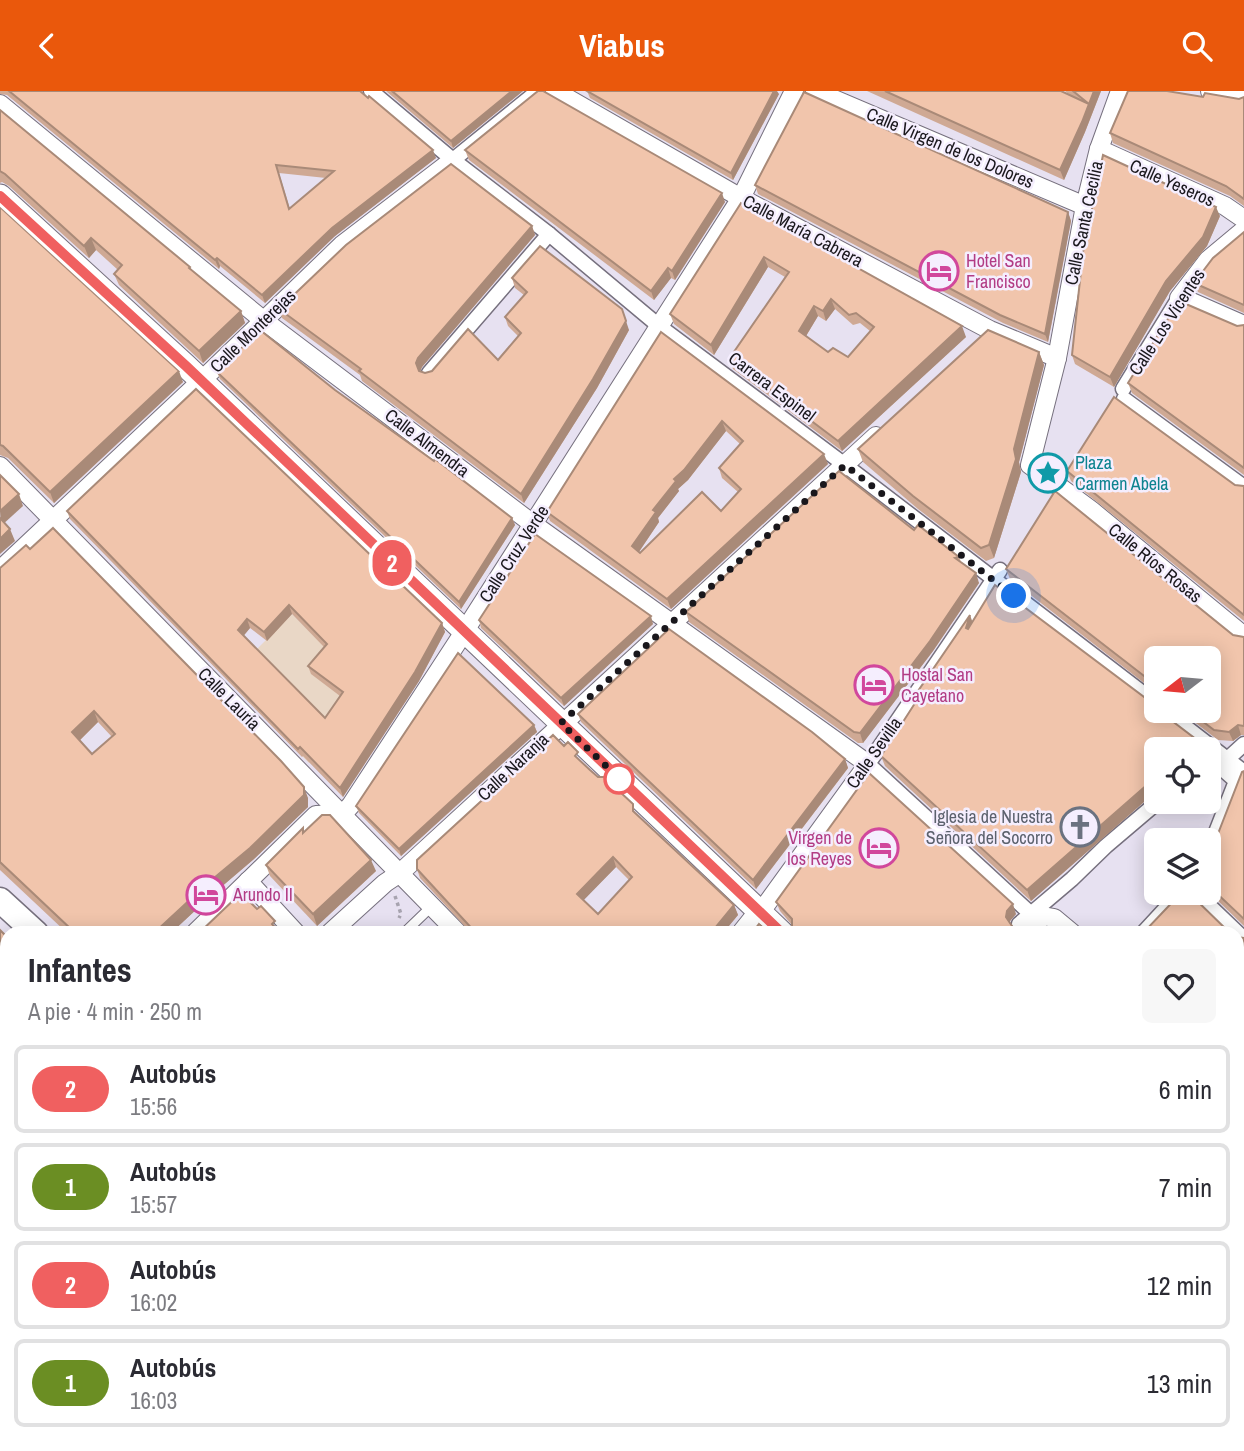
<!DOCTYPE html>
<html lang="es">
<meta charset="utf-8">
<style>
body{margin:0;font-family:"Archivo Narrow",sans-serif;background:#f7f7f7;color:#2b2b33;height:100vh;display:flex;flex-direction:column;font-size:26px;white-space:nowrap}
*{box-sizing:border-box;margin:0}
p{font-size:23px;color:#7c7c81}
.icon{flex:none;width:38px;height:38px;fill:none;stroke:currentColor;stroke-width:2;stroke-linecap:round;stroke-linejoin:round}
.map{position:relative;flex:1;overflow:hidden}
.details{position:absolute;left:0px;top:835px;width:1244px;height:527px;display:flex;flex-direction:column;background:#fff;border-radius:21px 21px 0 0;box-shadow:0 4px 18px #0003}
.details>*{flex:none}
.badge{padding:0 14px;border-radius:23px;font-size:24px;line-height:46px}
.needle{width:46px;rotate:254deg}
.buttons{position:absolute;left:1144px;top:555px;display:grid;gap:14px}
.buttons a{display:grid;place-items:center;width:77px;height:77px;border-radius:10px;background:#fff;box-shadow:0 4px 18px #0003;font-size:35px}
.you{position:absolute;width:35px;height:35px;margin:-18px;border:5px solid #fff;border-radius:50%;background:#1a73e8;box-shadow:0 0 0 10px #1a73e833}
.map>.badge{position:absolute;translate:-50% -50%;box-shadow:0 0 0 4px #fff}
.round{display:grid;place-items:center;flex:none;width:74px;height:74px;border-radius:10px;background:#f7f7f7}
.headline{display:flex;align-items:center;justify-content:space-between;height:119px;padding:0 28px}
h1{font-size:33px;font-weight:800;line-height:52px}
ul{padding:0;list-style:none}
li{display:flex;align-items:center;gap:21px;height:88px;margin:0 14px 10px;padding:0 14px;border:4px solid #e1e1e2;border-radius:10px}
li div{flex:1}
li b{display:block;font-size:26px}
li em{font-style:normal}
li .badge{min-width:77px;font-weight:700;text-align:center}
header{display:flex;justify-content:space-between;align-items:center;height:91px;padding:0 28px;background:#ea580c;color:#fff;font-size:32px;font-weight:800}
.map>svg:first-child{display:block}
.education{fill:#e9d7c6}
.green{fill:#c7d9bb}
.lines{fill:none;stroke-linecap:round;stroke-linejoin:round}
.service-casing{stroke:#76707e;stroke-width:11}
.pedestrian-casing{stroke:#76707e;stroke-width:17}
.minor-casing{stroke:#76707e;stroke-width:20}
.tertiary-casing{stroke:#76707e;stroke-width:25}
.secondary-casing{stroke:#76707e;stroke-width:27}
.path{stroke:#a7a3af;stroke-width:3.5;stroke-dasharray:3.5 3.5;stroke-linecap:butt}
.service{stroke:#fff;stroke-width:9}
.pedestrian{stroke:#fff;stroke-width:14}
.minor{stroke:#fff;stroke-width:18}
.tertiary{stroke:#fff;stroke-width:23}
.secondary{stroke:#fff;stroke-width:24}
.wall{fill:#cfa994;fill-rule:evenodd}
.shaded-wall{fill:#a98a78}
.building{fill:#f1c5ac;stroke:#a98a78;stroke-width:2;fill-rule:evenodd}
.line-casing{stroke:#fff;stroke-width:16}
.line{stroke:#f06060;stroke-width:10}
.walk{stroke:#19171c;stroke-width:7;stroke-dasharray:0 12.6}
.stop-dot{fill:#fff;stroke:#f06060;stroke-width:3.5}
.labels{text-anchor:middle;stroke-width:5;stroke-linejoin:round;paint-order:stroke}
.street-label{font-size:18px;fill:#19171c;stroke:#f5eefe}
.hotel-label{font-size:18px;fill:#b23c85;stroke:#f5eefe;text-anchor:start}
.culture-label{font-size:18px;fill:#0d838f;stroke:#f5eefe;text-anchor:start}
.worship-label{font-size:18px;fill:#5b616d;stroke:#f5eefe;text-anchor:end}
</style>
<header><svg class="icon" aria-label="back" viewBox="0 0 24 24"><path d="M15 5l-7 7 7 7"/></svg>Viabus<svg class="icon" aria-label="search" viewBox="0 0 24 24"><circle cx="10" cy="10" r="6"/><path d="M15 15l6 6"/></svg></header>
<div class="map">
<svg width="1244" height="1360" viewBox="0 0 1244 1360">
<rect width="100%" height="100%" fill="#e7e1f1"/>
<polygon class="education" points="292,523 330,561 346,609 322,657 309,672 271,634 251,564"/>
<polygon class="green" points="1237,1226 1244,1232 1244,1360 976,1360 970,1355 1237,1354"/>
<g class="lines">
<g class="service-casing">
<g id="service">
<polyline points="404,842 432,815"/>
<polyline points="0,1053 7,1060"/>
</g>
</g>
<g class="pedestrian-casing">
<g id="pedestrian">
<polyline points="371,0 453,69 549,143 659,235 845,374 1157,613"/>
<polyline points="453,69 538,0"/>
<polyline points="429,282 549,143"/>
<polyline points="1123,298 1179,207"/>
<polyline points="1124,308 1244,396"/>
<polyline points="1000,479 868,673 1031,823"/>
<polyline points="1165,620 1244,681"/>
<polyline points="1209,666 1236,690 1209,759"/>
<polyline points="1222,673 1244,653"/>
<polyline points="1196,802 1244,848"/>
<polyline points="1031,842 1019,833 1072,788 1106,755 1159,710"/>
<polyline points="1143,842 1180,802"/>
</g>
</g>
<g class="minor-casing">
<g id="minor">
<polyline points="555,0 741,107 990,239 1057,267"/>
<polyline points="815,0 1085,115"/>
<polyline points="1120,0 1099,58 1085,115 1057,267 1030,374 1091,419 1244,545"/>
<polyline points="1210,0 1244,6"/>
<polyline points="0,13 263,229 533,433 868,673 760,822"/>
<polyline points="1099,58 1225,115 1244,128"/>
<polyline points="1179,207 1208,169 1244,139"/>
<polyline points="1187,209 1244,234"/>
<polyline points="0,375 458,842"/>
<polyline points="0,479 201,290 342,154 453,69"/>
<polyline points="248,790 296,842"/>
<polyline points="195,842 316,724 343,723 351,714 464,541 741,107 794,0"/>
<polyline points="330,842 385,792 400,782 876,345"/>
<polyline points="1027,842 1043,825 1054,827 1072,842"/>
<polyline points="0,1293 7,1300"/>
<polyline points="59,1354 64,1360"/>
<polyline points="956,1354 962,1360"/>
<polyline points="483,1360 489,1354"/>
</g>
</g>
<g class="tertiary-casing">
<g id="tertiary">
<polyline points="0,105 186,275 782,842"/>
<polyline points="744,842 760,822"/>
<polyline points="1237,1014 1244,1008"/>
<polyline points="583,1354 588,1360"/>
<polyline points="278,1360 284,1354"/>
<polyline points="721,1360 727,1354"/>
</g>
</g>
<g class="secondary-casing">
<g id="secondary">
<polyline points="0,809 36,842"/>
<polyline points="0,1034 7,1027"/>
<polyline points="0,1195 7,1186"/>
</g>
</g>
<g class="path">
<polyline points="395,805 401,823 399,827"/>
<polyline points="1237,1243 1244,1249"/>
<polyline points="1237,1293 1244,1300"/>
<polyline points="1237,1351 1244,1357"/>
<polyline points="1066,1354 1071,1360"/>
<polyline points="1113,1354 1119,1360"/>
<polyline points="1147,1354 1152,1360"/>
</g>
<use href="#service" class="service"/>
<use href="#pedestrian" class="pedestrian"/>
<use href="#minor" class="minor"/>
<use href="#tertiary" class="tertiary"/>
<use href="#secondary" class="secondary"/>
</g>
<g class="wall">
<path d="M0 0H360L436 67 335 145 265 212 220 175 219 178 7 4 0 3ZM279 82 326 87 290 118Z"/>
<polygon points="386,0 523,0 453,57"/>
<polygon points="587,0 779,3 733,89 590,7"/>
<polygon points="867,0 1061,0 1071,5 1065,0 1101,0 1085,41 1064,89"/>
<polygon points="1203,6 1239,8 1244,6 1244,115 1230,105 1113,52 1110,42"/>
<polygon points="0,19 190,176 192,180 241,220 245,232 203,272 119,194 114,183 118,179 96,159 89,167 9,95 2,91 0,92"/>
<polygon points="465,59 725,111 675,189 671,187 654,209 469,69"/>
<polygon points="755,94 1068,121 1071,130 1048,251 1003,232 758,103"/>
<path d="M741 112 966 246 842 360 733 278 729 268 785 186 768 176 714 264 674 233 670 223ZM835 218 853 234 860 232 870 240 848 266 828 261 806 245 818 225 826 230Z"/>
<polygon points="0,116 183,291 54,412 8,367 0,364"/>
<polygon points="1220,125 1207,155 1170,200 1114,296 1075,273 1072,264"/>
<polygon points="532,135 535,144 422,276 420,280 425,282 432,280 498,269 518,245 508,235 505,226 524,204 515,197 512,187 629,239 597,297 524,412 362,290 360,284 282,227 279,218"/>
<polygon points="1244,141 1244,222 1198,201 1194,192"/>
<polygon points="1244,234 1244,384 1132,302 1128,292 1237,235"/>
<path d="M661 241 828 373 671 518 550 430 547 421ZM726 340 740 353 719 377 722 387 738 401 721 420 640 462 639 461 659 431 658 427 679 400 678 398 688 389Z"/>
<polygon points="1039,261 1044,274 1019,371 1021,381 994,467 986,470 918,418 863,371 858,358"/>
<polygon points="217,281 335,299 512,427 515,434 461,518 220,288"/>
<polygon points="1067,380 1244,395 1244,530 1071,390"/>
<path d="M67 420 442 532 445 541 419 590 343 706 303 665 302 666 70 428ZM292 523 324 556 308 575 311 583 340 605 325 627 243 545 250 537 267 550Z"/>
<polygon points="914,439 959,466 961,471 979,492 933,560 863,652 858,652 689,531 686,521"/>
<path d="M0 477 308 707V716L254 768 213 803 171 842H67L0 779ZM98 631 112 646 92 663 80 649Z"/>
<polygon points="1006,478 1233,544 1244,546 1244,644 1241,644 1233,650 1218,649 1180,620 1209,620 1157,567 1157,602 1010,488"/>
<polygon points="479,529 653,533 564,615 481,537"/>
<polygon points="972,531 1157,658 1157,701 1153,703 1031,810 885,675 881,665 917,608 916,603"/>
<polygon points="578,623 845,668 848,677 756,798 581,631"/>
<polygon points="534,634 537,641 401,765 359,722 356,715"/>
<path d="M564 655 734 814 738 824 723 842H471L420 787 417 778ZM616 776 629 789 598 823 583 809Z"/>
<polygon points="1244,680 1244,835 1209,801 1209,757 1214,753"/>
<polygon points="304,741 376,780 317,835 270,785 266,774"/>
<polygon points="776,811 1016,823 1010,830 792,834 780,820"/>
<polygon points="1237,1018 1244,1024 1244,1226 1237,1221"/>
<polygon points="7,1197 7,1285 4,1282 0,1283 0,1205"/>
<polygon points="75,1354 251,1354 246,1360 79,1360"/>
<polygon points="611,1354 702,1354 696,1360 616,1360"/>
<polygon points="983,1354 1053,1355 1048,1360 989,1360"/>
</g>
<g class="shaded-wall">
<polygon points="512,0 523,0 453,57 451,50"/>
<polygon points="774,0 777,0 779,3 733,89 731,82"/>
<polygon points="1094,0 1101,0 1085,41 1064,89 1060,79"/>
<polygon points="433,59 436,67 335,145 265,212 262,204 332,137"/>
<polygon points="722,102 725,111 675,189 672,180"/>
<polygon points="1216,116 1220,125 1207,155 1170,200 1114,296 1110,286 1166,190"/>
<polygon points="1068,121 1071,130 1048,251 1045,243"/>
<polygon points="532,135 535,144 422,276 420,281 416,272 418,267"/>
<polygon points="91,147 96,159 89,167 84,155"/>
<polygon points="764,166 768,176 714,264 711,254"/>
<polygon points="217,167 220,175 219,178 215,169"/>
<polygon points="668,177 671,187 654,209 651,200"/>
<polygon points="831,208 835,218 826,230 823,220"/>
<polygon points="814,215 818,225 803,250 799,240"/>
<polygon points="622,218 629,239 597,297 524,412 521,403"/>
<polygon points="241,220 245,232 203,272 199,260"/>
<polygon points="962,235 966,246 842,360 838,350"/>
<polygon points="1039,261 1044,274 1019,371 1021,381 994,467 989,454"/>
<polygon points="179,280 183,291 54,412 50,401"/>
<polygon points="722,330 726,340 688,389 678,398 679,400 658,427 659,431 636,465 632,455 653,419 674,388"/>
<polygon points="824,363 828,373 671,518 667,508"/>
<polygon points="19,403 23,415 1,435 0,420"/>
<polygon points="512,427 515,434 461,518 459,511"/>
<polygon points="10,438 15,450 0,463 0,448"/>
<polygon points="976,482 979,492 933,560 863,652 860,642"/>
<polygon points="289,514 292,523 267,550 264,541"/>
<polygon points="970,524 974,535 970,548 966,537"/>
<polygon points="651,525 653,533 564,615 561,607"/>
<polygon points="247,528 250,537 241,548 238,539"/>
<polygon points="442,532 445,541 419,590 343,706 340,697"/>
<polygon points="94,620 98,631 76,653 72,641"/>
<polygon points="534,634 537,641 401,765 399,758"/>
<polygon points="1238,634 1241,644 1233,650 1229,641"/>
<polygon points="1197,649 1201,658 1197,658 1196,654"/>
<polygon points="845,668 848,677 756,798 753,789"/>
<polygon points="1149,692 1153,703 1031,810 1027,799"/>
<polygon points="304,696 308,707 308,716 254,768 213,803 171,842 154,842"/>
<polygon points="613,766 616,776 580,813 577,803"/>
<polygon points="371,769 376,780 317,835 313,823"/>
<polygon points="1013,813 1016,823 1010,830 1010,835 1006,826 1007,820"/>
<polygon points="734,814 738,824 723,842 711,842"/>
<polygon points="7,969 7,982 4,985 1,975"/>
<polygon points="1244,976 1244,988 1237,992 1237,980"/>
<polygon points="7,1137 7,1157 0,1164 0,1144"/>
<polygon points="50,1354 52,1360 44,1360"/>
<polygon points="235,1354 251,1354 246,1360 230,1360"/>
<polygon points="457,1354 468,1354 462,1360 451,1360"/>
<polygon points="688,1354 702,1354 696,1360 682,1360"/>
<polygon points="1037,1354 1053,1354 1048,1360 1032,1360"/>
</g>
<g class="building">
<path d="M9 0H360L368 7 369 5 433 59 332 137 262 204 217 167 215 169ZM276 74 334 80 289 118Z"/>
<polygon points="392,0 512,0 451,50"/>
<polygon points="538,0 543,0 722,102 672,180 668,177 651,200 465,59"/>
<polygon points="587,0 774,0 731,82"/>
<polygon points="885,0 1061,0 1089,13 1073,0 1094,0 1082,31 1060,79"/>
<polygon points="1128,0 1167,0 1203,6 1205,2 1239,8 1244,6 1244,108 1226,95 1110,42"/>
<polygon points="804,1 1068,121 1045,243 1000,224 755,94"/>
<polygon points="0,19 190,176 189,177 241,220 199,260 114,183 122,174 91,147 84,155 5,83 0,80"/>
<polygon points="1103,64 1216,116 1203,146 1166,190 1110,286 1072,264 1083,161"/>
<polygon points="451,73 532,135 418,267 416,272 419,280 425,282 432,280 468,238 498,269 521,242 505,226 527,201 512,187 540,155 622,218 626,230 593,288 521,403 359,280 361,278 279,218 346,154"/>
<path d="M741 112 962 235 838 350 729 268 789 181 764 166 711 254 670 223ZM831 208 849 224 856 222 874 236 848 266 833 257 828 261 799 240 814 215 823 220Z"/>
<polygon points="0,116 179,280 50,401 3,355 0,354"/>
<polygon points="1244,141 1244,214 1194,192 1213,167"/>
<polygon points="1179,210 1237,235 1244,234 1244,377 1128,292"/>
<polygon points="260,239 335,299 434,370 435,368 512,427 459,511 217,281"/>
<polygon points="988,239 1039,261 1014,358 1016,368 989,454 981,457 913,405 858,358"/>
<path d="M661 241 824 363 667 508 547 421ZM722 330 743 350 719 377 741 398 721 420 702 401 640 462 632 455 656 421 653 419 676 390 674 388 684 379Z"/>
<path d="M196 298 442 532 415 581 340 697 300 656 298 658 67 420ZM289 514 327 553 308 575 343 601 325 627 238 539 247 528 264 541Z"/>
<polygon points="1114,306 1235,394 1244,395 1244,524 1067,380"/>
<polygon points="839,380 914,439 918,434 959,466 955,467 976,482 930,550 860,642 854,641 686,521"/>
<polygon points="0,384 19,403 0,420"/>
<polygon points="1055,400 1233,544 1244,546 1244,635 1238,634 1229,641 1214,639 1189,620 1209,620 1209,567 1157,567 1157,595 1006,478"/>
<polygon points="0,427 10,438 0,448"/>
<path d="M53 437 281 670 304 696V704L250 757 208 792 154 842H80L74 837 72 839 0 771V477L26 454 30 458ZM94 620 115 643 92 663 72 641Z"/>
<polygon points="535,443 651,525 561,607 479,529"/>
<polygon points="995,494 1152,612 1157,620 1159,620 1197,649 1196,654 1197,658 1157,658 1157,691 1154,690 1149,692 1027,799 881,665 919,606 916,603 970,524 966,537 968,538"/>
<polygon points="669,538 812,641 845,668 753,789 578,623"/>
<polygon points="458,562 534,634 399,758 356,715"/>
<path d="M553 644 564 655 568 651 578 661 575 665 590 679 598 686H604L633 713V720L734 814 711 842H476L417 778V769ZM613 766 632 786 598 823 577 803Z"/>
<polygon points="1244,680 1244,828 1209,795 1209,757 1214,753 1242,681"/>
<polygon points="869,682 1013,813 1007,820 1006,826 1016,841 1019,842 789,842 792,835 792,828 776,811"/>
<polygon points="322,724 330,724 371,769 313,823 266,774 303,737 303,742"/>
<polygon points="241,802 257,818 261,815 275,830 272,833 280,842 199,842"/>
<polygon points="1181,802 1189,802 1230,842 1138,842 1146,839"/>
<polygon points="759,833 770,842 752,842"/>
<polygon points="1036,837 1041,842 1029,842"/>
<polygon points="0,839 7,846 7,969 1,975"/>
<polygon points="1237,846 1244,847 1244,976 1237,980"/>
<polygon points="1237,1018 1244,1024 1244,1113 1239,1116 1244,1121 1244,1217 1237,1211"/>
<polygon points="7,1051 7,1137 0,1144 0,1058"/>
<polygon points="7,1197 7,1277 0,1271 0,1205"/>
<polygon points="7,1297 7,1354 49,1354 44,1360 0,1360 0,1298"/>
<polygon points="81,1354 235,1354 230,1360 85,1360"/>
<polygon points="300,1354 457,1354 451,1360 295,1360"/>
<polygon points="494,1354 562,1354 567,1360 488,1360"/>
<polygon points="616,1354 688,1354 682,1360 621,1360"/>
<polygon points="746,1354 946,1354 952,1360 740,1360"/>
<polygon points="992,1354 1037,1354 1032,1360 998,1360"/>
</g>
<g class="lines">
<g class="line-casing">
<polyline id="line" points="0,105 186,275 782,842"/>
</g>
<use href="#line" class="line"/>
<polyline class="walk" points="619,688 626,694 561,632 845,374 1014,505"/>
</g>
<defs>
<g id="hotel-ring" transform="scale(2.0125)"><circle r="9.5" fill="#f5eefe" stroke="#d1479c" stroke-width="1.5"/><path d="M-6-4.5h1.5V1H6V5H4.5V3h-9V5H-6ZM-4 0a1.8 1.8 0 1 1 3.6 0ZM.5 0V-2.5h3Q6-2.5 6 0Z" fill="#d1479c"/></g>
<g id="sight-ring" transform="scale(2.0125)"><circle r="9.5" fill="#f5eefe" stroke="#0f9aa8" stroke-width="1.5"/><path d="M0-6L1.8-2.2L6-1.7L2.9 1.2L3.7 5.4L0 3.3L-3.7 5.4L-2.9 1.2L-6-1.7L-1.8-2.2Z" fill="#0f9aa8"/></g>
<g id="church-ring" transform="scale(2.0125)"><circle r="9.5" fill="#f5eefe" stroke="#6b7280" stroke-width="1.5"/><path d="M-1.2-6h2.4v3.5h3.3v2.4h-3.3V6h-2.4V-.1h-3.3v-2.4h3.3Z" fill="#6b7280"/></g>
</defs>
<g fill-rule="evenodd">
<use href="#hotel-ring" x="939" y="180"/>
<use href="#sight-ring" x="1048" y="382"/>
<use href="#hotel-ring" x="874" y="594"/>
<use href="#church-ring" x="1080" y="736"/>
<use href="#hotel-ring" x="879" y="757"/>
<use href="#hotel-ring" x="206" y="804"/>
</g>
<circle class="stop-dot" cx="619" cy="688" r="14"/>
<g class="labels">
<g class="street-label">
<text transform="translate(950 57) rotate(23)" y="6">Calle Virgen de los Dolores</text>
<text transform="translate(1172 92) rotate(24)" y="6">Calle Yeseros</text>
<text transform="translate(1084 132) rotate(-78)" y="6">Calle Santa Cecilia</text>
<text transform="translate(803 140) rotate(28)" y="6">Calle María Cabrera</text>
<text transform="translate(1167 231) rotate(-57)" y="6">Calle Los Vicentes</text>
<text transform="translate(253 240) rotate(-44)" y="6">Calle Monterejas</text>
<text transform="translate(772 296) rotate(37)" y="6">Carrera Espinel</text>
<text transform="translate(427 352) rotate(37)" y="6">Calle Almendra</text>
<text transform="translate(514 463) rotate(-57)" y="6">Calle Cruz Verde</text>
<text transform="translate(1155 472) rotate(39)" y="6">Calle Ríos Rosas</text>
<text transform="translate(229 608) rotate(45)" y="6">Calle Lauría</text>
<text transform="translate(874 662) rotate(-55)" y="6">Calle Sevilla</text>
<text transform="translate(513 676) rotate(-43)" y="6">Calle Naranja</text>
</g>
<g class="hotel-label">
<text x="966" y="176">Hotel San<tspan x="966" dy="21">Francisco</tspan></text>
<text x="901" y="590">Hostal San<tspan x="901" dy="21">Cayetano</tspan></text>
<text x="852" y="753" text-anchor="end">Virgen de<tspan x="852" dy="21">los Reyes</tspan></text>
<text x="233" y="810">Arundo II</text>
</g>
<g class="culture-label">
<text x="1075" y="378">Plaza<tspan x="1075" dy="21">Carmen Abela</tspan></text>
</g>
<g class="worship-label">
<text x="1053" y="732">Iglesia de Nuestra<tspan x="1053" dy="21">Señora del Socorro</tspan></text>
</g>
</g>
</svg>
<div class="buttons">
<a><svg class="needle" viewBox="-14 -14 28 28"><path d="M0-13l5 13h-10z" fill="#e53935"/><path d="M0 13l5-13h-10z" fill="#7c7c81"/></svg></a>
<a><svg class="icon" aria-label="locate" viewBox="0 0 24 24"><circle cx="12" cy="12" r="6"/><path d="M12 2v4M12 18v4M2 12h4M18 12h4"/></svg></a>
<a><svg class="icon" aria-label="layers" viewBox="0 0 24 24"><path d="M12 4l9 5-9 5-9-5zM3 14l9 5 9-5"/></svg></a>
</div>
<div class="you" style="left:1014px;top:505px"></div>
<b class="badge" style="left:392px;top:472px;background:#f06060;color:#fff">2</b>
<section class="details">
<div class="headline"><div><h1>Infantes</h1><p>A pie · 4 min · 250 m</p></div><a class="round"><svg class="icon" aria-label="heart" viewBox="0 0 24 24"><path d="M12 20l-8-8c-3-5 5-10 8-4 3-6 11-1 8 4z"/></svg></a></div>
<ul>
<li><span class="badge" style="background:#f06060;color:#fff">2</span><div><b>Autobús</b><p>15:56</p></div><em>6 min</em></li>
<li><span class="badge" style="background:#6b8e23;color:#fff">1</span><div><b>Autobús</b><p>15:57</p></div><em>7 min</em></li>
<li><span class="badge" style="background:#f06060;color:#fff">2</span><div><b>Autobús</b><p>16:02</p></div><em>12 min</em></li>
<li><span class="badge" style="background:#6b8e23;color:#fff">1</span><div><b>Autobús</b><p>16:03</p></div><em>13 min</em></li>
</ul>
</section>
</div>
